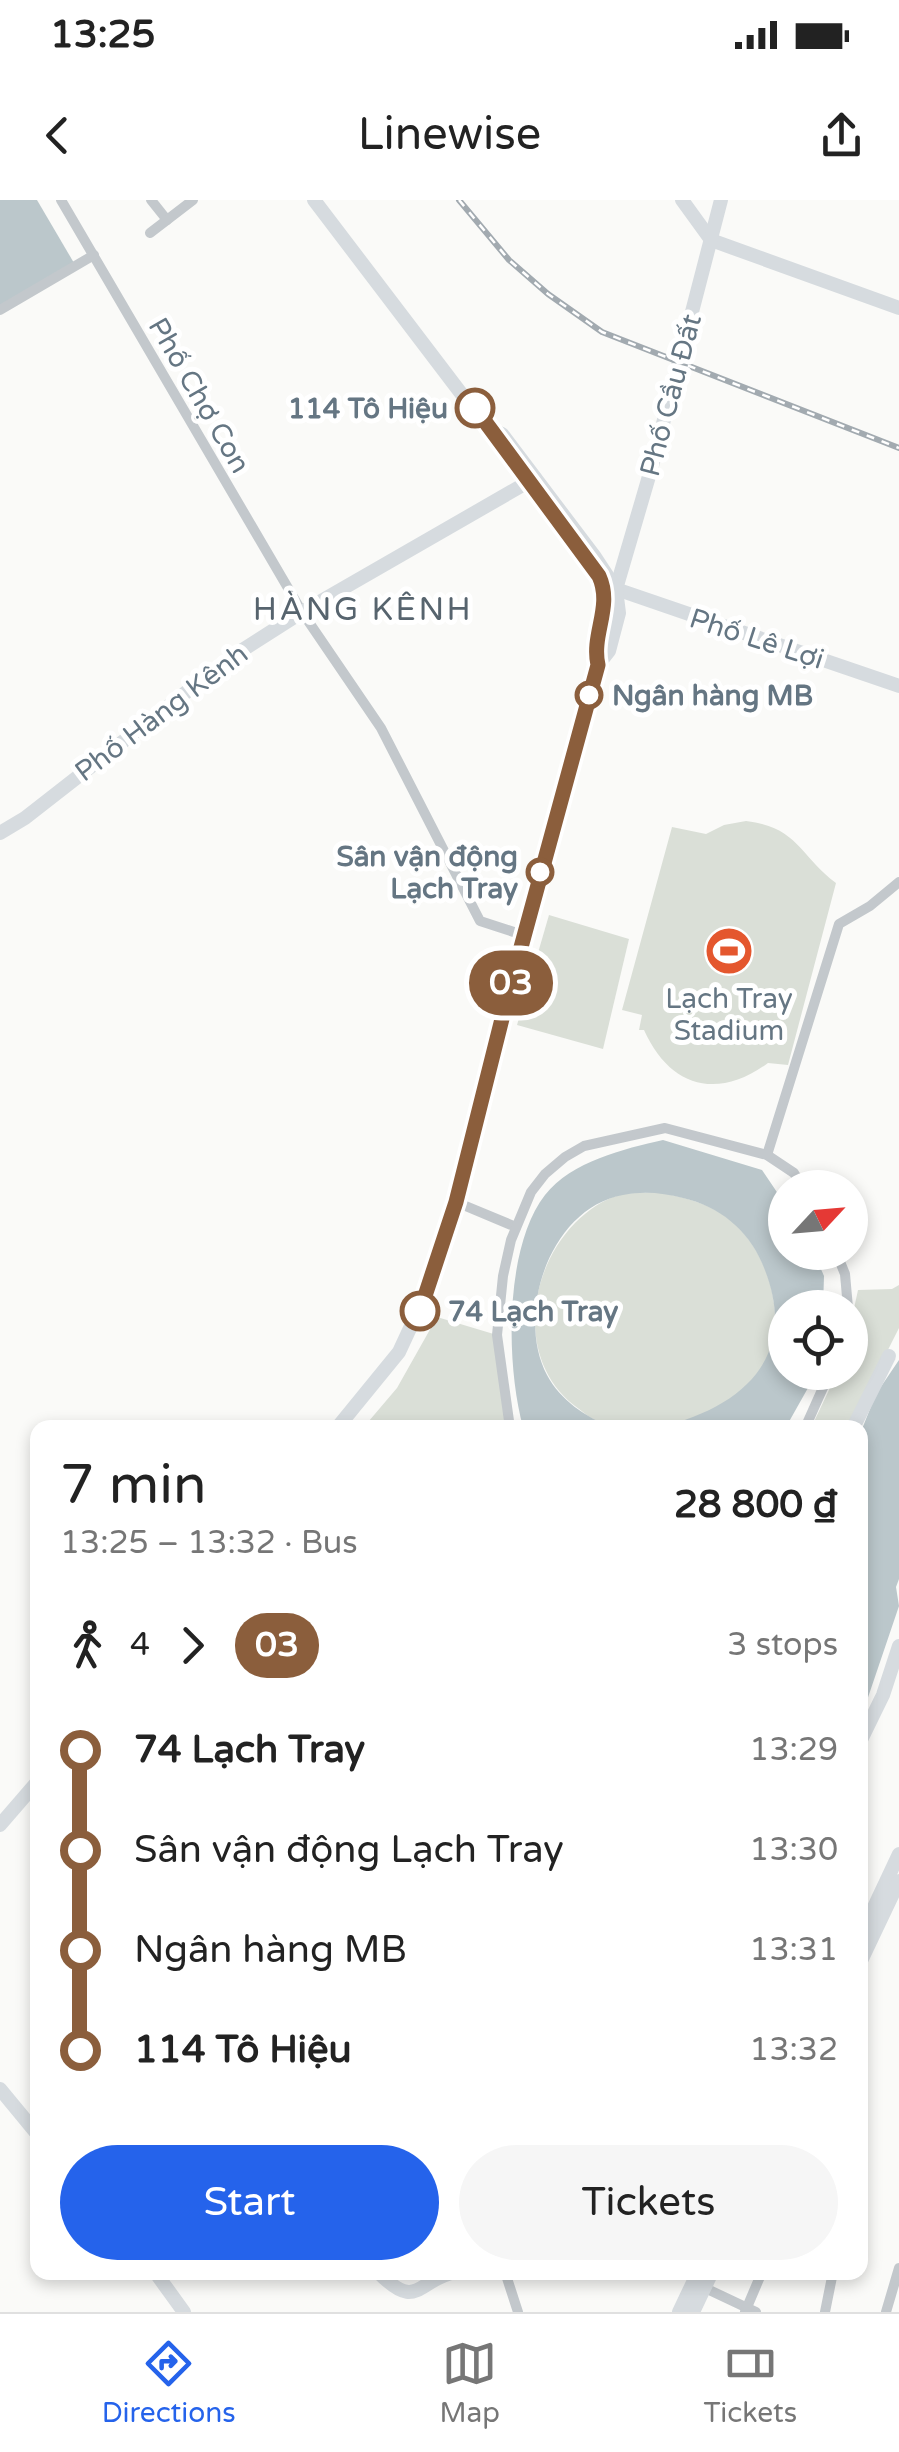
<!DOCTYPE html>
<meta charset="utf-8">
<style>
body{margin:0;font-family:"Varela Round",sans-serif;background:#f6f6f6;color:#222;height:100vh;display:flex;flex-direction:column;font-size:38px;white-space:nowrap}
*{box-sizing:border-box;margin:0}
p{font-size:32px;color:#767676}
.icon{flex:none;width:55px;height:55px;fill:none;stroke:currentColor;stroke-width:2;stroke-linecap:round;stroke-linejoin:round}
.map{position:relative;flex:1;overflow:hidden}
.sheet{position:absolute;left:30px;top:1220px;width:838px;height:860px;display:flex;flex-direction:column;background:#fff;border-radius:20px;box-shadow:0 5px 15px #0003}
.sheet>*{flex:none}
.badge{padding:0 20px;border-radius:32px;font-size:35px;line-height:65px}
.needle{width:65px;rotate:64deg}
.controls{position:absolute;left:768px;top:970px;display:grid;gap:20px}
.controls a{display:grid;place-items:center;width:100px;height:100px;border-radius:50%;background:#fff;box-shadow:0 5px 15px #0003;font-size:50px}
.map>.badge{position:absolute;translate:-50% -50%;box-shadow:0 0 0 5px #fff}
.legs{display:flex;align-items:center;gap:15px;height:110px;padding:0 30px;font-size:32px}
.legs p{margin-inline-start:auto}
.headline{display:flex;align-items:center;justify-content:space-between;height:170px;padding:0 30px}
h1{font-size:55px;font-weight:600;line-height:75px}
.cta{display:flex;gap:20px;margin-top:auto;padding:20px 30px}
.cta a{flex:1;height:115px;border-radius:60px;background:#2563eb;color:#fff;font-size:40px;font-weight:600;line-height:115px;text-align:center}
.cta a+a{background:#f6f6f6;color:#222}
ul{padding:0 30px;list-style:none}
li{display:flex;align-items:center;gap:35px;height:100px;font-size:38px}
li i{display:grid;place-items:center;width:15px;height:100%;margin:0 12px;background:currentColor}
li i::after{content:'';width:25px;height:25px;margin:-12px;border:8px solid;border-radius:50%;background:#fff}
li p{margin-inline-start:auto}
li:first-child i{background:linear-gradient(#0000 50%,currentColor 0)}
li:last-child i{background:linear-gradient(currentColor 50%,#0000 0)}
.status{display:flex;justify-content:space-between;align-items:center;height:70px;padding:0 50px;background:#fff;direction:ltr}
.status svg{height:28px;fill:currentColor}
header{display:flex;justify-content:space-between;align-items:center;height:130px;padding:0 30px;background:#fff;font-size:45px;font-weight:600}
.tab-bar{display:flex;justify-content:space-around;align-items:center;height:140px;border-top:2px solid #e0e0e0;background:#fff;font-size:28px;color:#767676}
.tab-bar a{display:grid;justify-items:center;gap:5px}
.tab-bar .active{color:#2563eb}
.map>svg:first-child{display:block}
.green{fill:#dadfd7}
.water{fill:#bbc7cb}
.lines{fill:none;stroke-linecap:round;stroke-linejoin:round}
.street{stroke:#c3c8cc;stroke-width:10}
.secondary{stroke:#d6dbdf;stroke-width:14}
.rail-casing{stroke:#a2aab0;stroke-width:6}
.rail{stroke:#fff;stroke-width:2.5;stroke-dasharray:8;stroke-linecap:butt}
.line-1-casing{stroke:#fff;stroke-width:22}
.line-1{stroke:#8b5e3c;stroke-width:15}
.stop-1-dot{fill:#fff;stroke:#8b5e3c;stroke-width:5}
.labels{text-anchor:middle;stroke-width:10;stroke-linejoin:round;paint-order:stroke}
.street-label{font-size:28px;fill:#657683;stroke:#fff}
.stop-label{font-size:28px;font-weight:bold;fill:#657683;stroke:#fff;text-anchor:end}
.poi-label{font-size:28px;fill:#657683;stroke:#fff}
.quarter-label{font-size:32px;letter-spacing:2.5px;fill:#57646e;stroke:#fff}
</style>
<div class="status"><b>13:25</b><svg viewBox="0 0 49 12"><path d="M0 12V9h3v3zM5 12V6h3v6zM10 12V3h3v9zM15 12V0h3v12zM26 1h20v11H26zM47 4h2v5h-2z"/></svg></div>
<header><svg class="icon" aria-label="back" viewBox="0 0 24 24"><path d="M15 5l-7 7 7 7"/></svg>Linewise<svg class="icon" aria-label="share" viewBox="0 0 24 24"><path d="M12 15V3M7 8l5-5 5 5M5 13v7h14v-7"/></svg></header>
<div class="map">
<svg width="899" height="2112" viewBox="0 0 899 2112">
<rect width="100%" height="100%" fill="#fafaf8"/>
<g class="green">
<path d="M746 621C798 627 799 655 836 683L788 865 768 863C718 900 670 888 644 830H639L642 815 622 810 672 627 706 634 724 625Z"/>
<polygon points="549,715 629,739 603,849 517,825"/>
<path d="M658 992C681 997 702 1001 722 1014 770 1044 794 1129 757 1176 739 1199 707 1215 680 1222 659 1228 634 1231 612 1227 601 1226 588 1216 579 1209 516 1165 526 1073 575 1023 587 1011 603 999 620 995 631 992 646 993 658 992Z"/>
<polygon points="899,1085 899,1128 849,1227 811,1228 837,1173 850,1172 850,1127 858,1090 892,1089"/>
<polygon points="437,1117 497,1135 505,1227 363,1228 397,1188"/>
</g>
<g class="water">
<polygon points="0,0 37,0 74,63 0,107"/>
<path d="M663 940 762 970 785 1004V1052L814 1053 824 1076 823 1107 785 1108V1172L814 1173 813 1179 786 1227H660C744 1207 802 1155 762 1063 748 1030 719 1006 683 998 663 993 644 991 623 995 550 1008 515 1114 547 1175 560 1200 586 1217 611 1227H523C506 1165 504 1048 545 995 572 961 624 949 663 940Z"/>
<polygon points="899,1160 899,1379 896,1387 899,1406 860,1521 860,1234 876,1194"/>
</g>
<g class="lines">
<g class="street">
<polyline points="61,0 302,412 381,528 480,721 526,736"/>
<polyline points="151,0 167,20"/>
<polyline points="150,33 193,0"/>
<polyline points="0,110 94,55"/>
<polyline points="767,955 839,724 870,706 899,682"/>
<polyline points="456,1002 516,1027"/>
<polyline points="836,1052 845,1074 848,1108"/>
<polyline points="510,1228 497,1135 503,1076 511,1040 531,992 545,974 565,957 584,946 665,928 767,955 794,973 803,988"/>
<polyline points="805,1228 830,1172"/>
<polyline points="505,2072 518,2112"/>
<polyline points="705,2088 756,2112"/>
<polyline points="745,2112 762,2072"/>
<polyline points="825,2112 833,2072"/>
<polyline points="886,2112 899,2068"/>
</g>
<g class="secondary">
<polyline points="314,0 495,238"/>
<polyline points="682,0 711,40"/>
<polyline points="711,40 899,108"/>
<polyline points="598,375 605,393 605,409"/>
<polyline points="616,389 899,486"/>
<polyline points="598,465 594,449 605,409 616,389 652,266 721,0"/>
<polyline points="0,633 25,618 230,458 302,412 535,278"/>
<polyline points="337,1228 399,1152 431,1083 456,1002 579,528 598,465 609,451 619,413 616,389 595,357 502,234 491,229"/>
<polyline points="853,1228 889,1156"/>
<polyline points="860,1542 883,1495 899,1446"/>
<polyline points="0,1625 38,1581"/>
<polyline points="860,1737 899,1654"/>
<polyline points="860,1763 899,1681"/>
<polyline points="0,1889 38,1935"/>
<polyline points="155,2072 184,2112"/>
<path d="M378 2072C417 2112 416 2081 455 2072"/>
<polyline points="679,2112 698,2072"/>
<polyline points="693,2112 712,2072"/>
</g>
<g class="rail-casing">
<polyline id="rail" points="459,0 509,60 548,94 602,132 899,248"/>
</g>
<use href="#rail" class="rail"/>
</g>
<g class="lines">
<g class="line-1-casing">
<path id="line-1" d="M420 1111 456 1002 508 795 598 465C591 434 613 407 599 376L475 208"/>
</g>
<use href="#line-1" class="line-1"/>
</g>
<defs>
<g id="stadium-disc" transform="scale(2.5)"><circle r="9.5" fill="#e4572e" stroke="#fff"/><path d="M0-5a6.5 5 0 1 0 0 10a6.5 5 0 1 0 0-10ZM-3.5-1.8h7v3.6h-7Z" fill="#fff"/></g>
</defs>
<g fill-rule="evenodd">
<use href="#stadium-disc" x="729" y="751"/>
</g>
<g class="stop-1-dot">
<circle cx="475" cy="208" r="18"/>
<circle cx="589" cy="495" r="12"/>
<circle cx="540" cy="672" r="12"/>
<circle cx="420" cy="1111" r="18"/>
</g>
<g class="labels">
<g class="street-label">
<text transform="translate(200 195) rotate(60)" y="10">Phố Chợ Con</text>
<text transform="translate(670 195) rotate(-75)" y="10">Phố Cầu Đất</text>
<text transform="translate(757 438) rotate(18)" y="10">Phố Lê Lợi</text>
<text transform="translate(161 512) rotate(-37)" y="10">Phố Hàng Kênh</text>
</g>
<g class="stop-label">
<text x="448" y="218">114 Tô Hiệu</text>
<text x="612" y="505" text-anchor="start">Ngân hàng MB</text>
<text x="518" y="666">Sân vận động<tspan x="518" dy="32">Lạch Tray</tspan></text>
<text x="448" y="1121" text-anchor="start">74 Lạch Tray</text>
</g>
<g class="poi-label">
<text x="729" y="808">Lạch Tray<tspan x="729" dy="32">Stadium</tspan></text>
</g>
<g class="quarter-label">
<text x="363" y="420">HÀNG KÊNH</text>
</g>
</g>
</svg>
<div class="controls">
<a><svg class="needle" viewBox="-14 -14 28 28"><path d="M0-13l5 13h-10z" fill="#e53935"/><path d="M0 13l5-13h-10z" fill="#767676"/></svg></a>
<a><svg class="icon" aria-label="locate" viewBox="0 0 24 24"><circle cx="12" cy="12" r="6"/><path d="M12 2v4M12 18v4M2 12h4M18 12h4"/></svg></a>
</div>
<b class="badge" style="left:511px;top:783px;background:#8b5e3c;color:#fff">03</b>
<section class="sheet">
<div class="headline"><div><h1>7 min</h1><p>13:25 – 13:32 · Bus</p></div><b>28 800 ₫</b></div>
<div class="legs"><svg class="icon" aria-label="walk" viewBox="0 0 24 24"><circle cx="13" cy="4" r="2"/><path d="M13 8l-2 6 4 7M11 14l-3 7M7 12l3-4h3l4 4"/></svg>4<svg class="icon" aria-label="forward" viewBox="0 0 24 24"><path d="M9 5l7 7-7 7"/></svg><b class="badge" style="background:#8b5e3c;color:#fff">03</b><p>3 stops</p></div>
<ul>
<li><i style="color:#8b5e3c"></i><b>74 Lạch Tray</b><p>13:29</p></li>
<li><i style="color:#8b5e3c"></i><span>Sân vận động Lạch Tray</span><p>13:30</p></li>
<li><i style="color:#8b5e3c"></i><span>Ngân hàng MB</span><p>13:31</p></li>
<li><i style="color:#8b5e3c"></i><b>114 Tô Hiệu</b><p>13:32</p></li>
</ul>
<div class="cta"><a>Start</a><a>Tickets</a></div>
</section>
</div>
<nav class="tab-bar">
<a class="active"><svg class="icon" aria-label="directions" viewBox="0 0 24 24"><path d="M12 3l9 9-9 9-9-9zM9 14v-3h6M13 9l2 2-2 2"/></svg>Directions</a>
<a><svg class="icon" aria-label="map" viewBox="0 0 24 24"><path d="M3 6l6-2 6 2 6-2v14l-6 2-6-2-6 2zM9 4v14M15 6v14"/></svg>Map</a>
<a><svg class="icon" aria-label="tickets" viewBox="0 0 24 24"><path d="M3 7h18v10H3zM15 7v10"/></svg>Tickets</a>
</nav>
